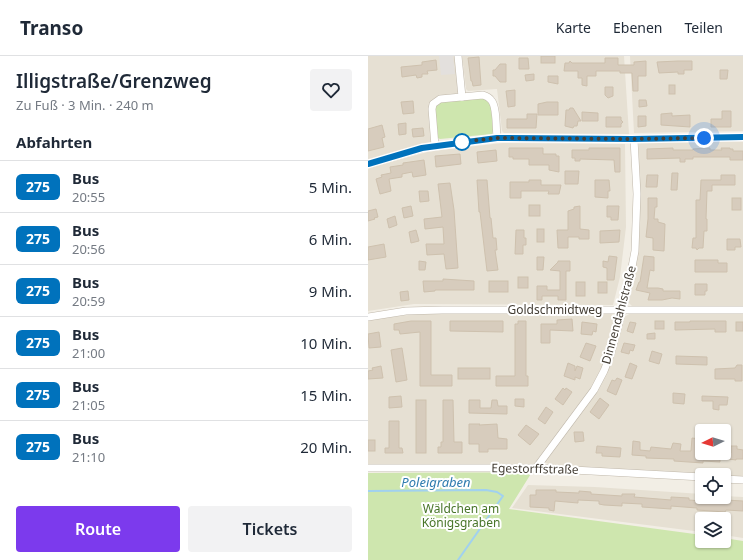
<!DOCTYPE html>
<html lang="de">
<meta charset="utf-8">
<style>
body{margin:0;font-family:"Noto Sans",sans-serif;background:#f2f2f3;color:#1f2937;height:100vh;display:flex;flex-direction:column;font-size:15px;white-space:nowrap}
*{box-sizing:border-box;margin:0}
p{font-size:13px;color:#747a83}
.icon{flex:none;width:22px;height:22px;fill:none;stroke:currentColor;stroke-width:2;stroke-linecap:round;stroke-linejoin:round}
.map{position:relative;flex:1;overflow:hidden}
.panel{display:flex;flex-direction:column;background:#fff;width:368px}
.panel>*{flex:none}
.badge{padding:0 8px;border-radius:6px;font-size:14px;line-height:26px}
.needle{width:26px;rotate:265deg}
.fabs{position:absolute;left:327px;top:368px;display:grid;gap:8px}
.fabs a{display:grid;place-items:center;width:36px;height:36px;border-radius:4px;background:#fff;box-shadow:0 1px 3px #0004;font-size:20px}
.you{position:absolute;width:20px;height:20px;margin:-10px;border:3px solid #fff;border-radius:50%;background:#1a73e8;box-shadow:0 0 0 6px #1a73e833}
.map>.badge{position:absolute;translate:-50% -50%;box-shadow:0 0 0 2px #fff}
h2{padding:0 16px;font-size:15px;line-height:36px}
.round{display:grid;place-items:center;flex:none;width:42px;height:42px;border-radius:4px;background:#f2f2f3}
.summary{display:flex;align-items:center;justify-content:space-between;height:68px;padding:0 16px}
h1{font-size:19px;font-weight:600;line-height:30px}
.button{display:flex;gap:8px;margin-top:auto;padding:8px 16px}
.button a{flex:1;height:46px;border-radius:4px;background:#7c3aed;color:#fff;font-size:16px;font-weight:600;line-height:46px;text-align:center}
.button a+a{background:#f2f2f3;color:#1f2937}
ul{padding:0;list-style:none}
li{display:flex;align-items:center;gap:12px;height:52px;padding:0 16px;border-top:1px solid #e0e1e3}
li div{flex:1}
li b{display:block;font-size:15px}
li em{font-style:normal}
li .badge{min-width:44px;font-weight:700;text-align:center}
header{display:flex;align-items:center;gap:24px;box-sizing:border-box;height:56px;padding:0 20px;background:#fff;border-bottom:1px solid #e0e1e3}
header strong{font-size:19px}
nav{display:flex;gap:22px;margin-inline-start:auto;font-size:14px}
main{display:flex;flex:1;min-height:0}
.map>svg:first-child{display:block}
.residential{fill:#e6e0d3;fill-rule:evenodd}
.green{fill:#cee6ae}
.parking{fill:#e3e0dd}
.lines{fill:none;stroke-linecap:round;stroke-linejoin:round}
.stream{stroke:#a1d1ef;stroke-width:2}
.building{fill:#d7ccbd;stroke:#cec1ae}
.minor-casing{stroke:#c0b8ab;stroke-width:8}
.minor{stroke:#fff;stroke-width:7}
.line-casing{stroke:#fff;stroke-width:9}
.line{stroke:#0072bc;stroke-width:6}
.walk{stroke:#443e35;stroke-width:4;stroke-dasharray:0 7.2}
.stop-dot{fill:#fff;stroke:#0072bc;stroke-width:2}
.labels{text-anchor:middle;stroke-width:4;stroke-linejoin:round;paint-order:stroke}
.street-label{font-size:12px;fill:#443e35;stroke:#fff}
.park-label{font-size:12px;fill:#487529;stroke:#fff}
.water-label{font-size:13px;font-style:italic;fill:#2f7caf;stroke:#fff}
</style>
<header>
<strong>Transo</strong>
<nav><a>Karte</a><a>Ebenen</a><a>Teilen</a></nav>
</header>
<main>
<section class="panel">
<div class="summary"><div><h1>Illigstraße/Grenzweg</h1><p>Zu Fuß · 3 Min. · 240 m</p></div><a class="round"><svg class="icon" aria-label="heart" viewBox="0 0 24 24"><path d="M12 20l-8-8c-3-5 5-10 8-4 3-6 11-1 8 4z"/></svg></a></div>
<h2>Abfahrten</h2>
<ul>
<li><span class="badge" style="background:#0072bc;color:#fff">275</span><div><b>Bus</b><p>20:55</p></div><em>5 Min.</em></li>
<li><span class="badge" style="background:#0072bc;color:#fff">275</span><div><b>Bus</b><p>20:56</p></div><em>6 Min.</em></li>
<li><span class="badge" style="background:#0072bc;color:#fff">275</span><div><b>Bus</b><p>20:59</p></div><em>9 Min.</em></li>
<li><span class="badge" style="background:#0072bc;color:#fff">275</span><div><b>Bus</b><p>21:00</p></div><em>10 Min.</em></li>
<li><span class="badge" style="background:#0072bc;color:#fff">275</span><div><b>Bus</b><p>21:05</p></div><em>15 Min.</em></li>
<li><span class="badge" style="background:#0072bc;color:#fff">275</span><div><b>Bus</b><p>21:10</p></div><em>20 Min.</em></li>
</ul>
<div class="button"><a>Route</a><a>Tickets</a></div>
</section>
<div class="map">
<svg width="375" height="504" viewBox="0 0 375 504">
<rect width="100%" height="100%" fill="#f2eee5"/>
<g class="residential">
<polygon points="0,0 87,0 90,36 88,38 70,40 63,45 61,52 64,83 63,86 0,104"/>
<polygon points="94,0 256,0 261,78 136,77 134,75 129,33 100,35 98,33"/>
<polygon points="262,0 375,0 375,75 266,77"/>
<polygon points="375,84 375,251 264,250 261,247 260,243 266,216 271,88 272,86"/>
<polygon points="135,87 257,88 258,171 252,221 245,249 46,248 0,255 0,112 63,95"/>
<polygon points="57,257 242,257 246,260 247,262 247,274 234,312 224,331 168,408 0,409 0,264"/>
<path d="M263 257H375V421L182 409 177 406 176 404 225 338 256 261ZM334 375H356V397H334Z"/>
<polygon points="160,429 227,431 334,438 334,441 356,441 356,440 375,441 375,482 356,479 356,463 334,463 334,476 144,452"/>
</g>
<g class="green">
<polygon points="116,42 119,43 123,49 125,75 124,78 72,83 70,82 67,52 70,48 74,46"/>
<polygon points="164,416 141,453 334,479 334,485 356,485 356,482 375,485 375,504 0,504 0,417"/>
</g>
<polygon class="parking" points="71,0 85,0 87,18 73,19"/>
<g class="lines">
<polyline class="stream" points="0,435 118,434 129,436 135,440 90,504"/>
</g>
<g class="building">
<rect x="173" y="0" width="14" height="7"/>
<polygon points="111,1 113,29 105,30 104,25 103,25 100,2"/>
<polygon points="151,2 160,2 161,13 151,13"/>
<polygon points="237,2 250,2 250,9 266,9 266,6 278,5 278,20 270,20 270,35 265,35 264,17 252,17 252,15 228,15 228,20 219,20 219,30 214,29 214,22 210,22 210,15 196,15 197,7 201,7 202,5 204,7 237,7"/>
<polygon points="68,4 69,14 59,15 60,18 54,18 54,21 49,22 48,19 34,21 33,11 54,9 54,6"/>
<polygon points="310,5 324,5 324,14 316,14 316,18 310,18 310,16 291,17 289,6"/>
<polygon points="132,8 138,8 138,26 132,26 127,20 125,20 125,14 127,14"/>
<polygon points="352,14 360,14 359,23 352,23"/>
<polygon points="166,18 166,24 158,25 157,19"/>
<polygon points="180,20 190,20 190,28 180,26"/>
<rect x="301" y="29" width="6" height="9"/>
<polygon points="237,31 245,31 245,40 240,42 237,39"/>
<polygon points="147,34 147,50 140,51 138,35"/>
<polygon points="271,44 278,44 279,50 271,51"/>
<polygon points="45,45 46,57 35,58 33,46"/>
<polygon points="179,46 190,46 190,59 170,59 170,48"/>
<polygon points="202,52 205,52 213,65 210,65 209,70 206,70 205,72 197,70 198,54 201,54"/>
<polygon points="354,55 363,55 363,71 343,71 343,63 354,63"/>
<polygon points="214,56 230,57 230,65 214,65"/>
<polygon points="304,57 304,60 322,59 322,71 293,69 293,58"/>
<polygon points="159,58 169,58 168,72 139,72 139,63 159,63"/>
<polygon points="270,60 278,60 278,70 270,71"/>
<polygon points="238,61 253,61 253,64 255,66 253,68 253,71 238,71"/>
<polygon points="38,67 38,78 31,79 30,68"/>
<polygon points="14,69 17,81 14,82 16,91 0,95 0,73"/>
<polygon points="55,72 56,80 45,81 44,73"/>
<polygon points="141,92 175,92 175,98 188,98 188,100 191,100 191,116 181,114 181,109 161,109 161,103 145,103 145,101 141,101"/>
<polygon points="221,92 252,92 252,116 247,116 246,104 212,103 212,105 207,105 207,102 204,102 204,94 221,94"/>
<polygon points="305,92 305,94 325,94 325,93 342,92 342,94 354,94 353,92 362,92 362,93 365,93 365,95 375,95 375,104 362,104 362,101 325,101 325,103 317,103 317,106 312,106 312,102 279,103 279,93"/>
<polygon points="128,94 129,105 110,107 109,96"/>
<polygon points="92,98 93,108 68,111 67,100"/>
<polygon points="56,104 58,119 45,121 44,116 34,118 34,121 21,123 23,135 12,138 8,123 14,121 13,119 23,117 22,111 35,109 35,107"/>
<polygon points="197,115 211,115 210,128 197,128"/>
<polygon points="304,117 310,117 309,134 303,134"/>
<polygon points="279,119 290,119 289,131 278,131"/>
<polygon points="353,119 367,119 367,129 344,129 344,135 339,135 338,163 339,163 339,175 336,175 335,192 331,192 329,194 328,192 324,192 325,182 328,182 328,144 332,144 333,124 353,124"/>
<polygon points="109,124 119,124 122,162 123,162 125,182 128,182 129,194 127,194 130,214 119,215 112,156 111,156"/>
<polygon points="161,124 173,124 173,129 193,129 191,138 180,138 181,135 153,135 153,142 142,142 142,126 161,126"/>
<polygon points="227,124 241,124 242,135 240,135 240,142 227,141"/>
<polygon points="82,127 86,154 90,212 78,213 76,198 59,199 58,188 76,188 75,171 57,173 56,163 74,161 70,128"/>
<polygon points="51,135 60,135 61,145 52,146"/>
<polygon points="280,142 289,142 289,151 287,151 286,163 290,163 290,166 297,168 296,195 285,194 285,182 278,181 280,163"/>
<rect x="364" y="142" width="9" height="12"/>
<rect x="161" y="149" width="11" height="11"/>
<polygon points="43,150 45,160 36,162 34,152"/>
<polygon points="212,150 212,173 221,174 221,183 211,183 211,181 200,181 200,192 190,192 189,174 200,174 200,155 206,153 206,151"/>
<polygon points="239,150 251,150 250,164 243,164 243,161 239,161"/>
<polygon points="8,153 10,161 6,162 7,163 0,165 0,155"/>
<polygon points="27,160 29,169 21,172 19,163"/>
<rect x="169" y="173" width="7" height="13"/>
<polygon points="48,174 51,185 43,187 41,176"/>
<polygon points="148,174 156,174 156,182 158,182 158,189 155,189 155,198 147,198"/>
<polygon points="252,174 251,186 232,187 232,175"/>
<polygon points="359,183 372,183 373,191 367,191 367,194 359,194"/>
<polygon points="16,188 18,201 0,204 0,191"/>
<polygon points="241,200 249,201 246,224 239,224 239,212 235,211 235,205 240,206"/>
<polygon points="276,200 286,201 286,215 282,214 279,232 290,232 295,233 295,235 312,235 312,243 304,242 294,244 280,244 282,237 268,234 271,226 272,226"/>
<polygon points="169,201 176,201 175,214 169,214"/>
<polygon points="327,204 350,204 350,207 359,207 359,216 327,216"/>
<polygon points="51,205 58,206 57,214 51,214"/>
<polygon points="190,205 202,205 202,215 198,215 198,244 190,244 190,240 174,240 174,244 169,244 169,230 179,230 179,234 192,234 192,215 182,214 190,206"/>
<rect x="150" y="221" width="10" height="11"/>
<polygon points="75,223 106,225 106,234 67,234 67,235 56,236 55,225 75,225"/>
<rect x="121" y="225" width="19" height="11"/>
<rect x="208" y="226" width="9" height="14"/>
<rect x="230" y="226" width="9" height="11"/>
<polygon points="327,228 339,228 339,235 337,235 337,239 327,239"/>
<polygon points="40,235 41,244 33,245 32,236"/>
<polygon points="204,263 205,275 182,274 182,287 173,287 173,268 189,268 189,264"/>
<polygon points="43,265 63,265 63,319 84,319 84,330 52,330 52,276 32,278 31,274 26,274 26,268"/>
<polygon points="82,265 135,265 135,276 82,275"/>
<polygon points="150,265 158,265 158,320 160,320 160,330 128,330 128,320 147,320 147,268 150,268"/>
<rect x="287" y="265" width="9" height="8"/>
<polygon points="322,265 358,265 358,276 347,276 347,273 307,274 307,266 322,266"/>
<polygon points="214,266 229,268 228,276 225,275 224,279 213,278"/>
<polygon points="262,266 268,267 265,277 259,275"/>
<rect x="368" y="266" width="7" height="9"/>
<polygon points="11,276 13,291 1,292 0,278"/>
<polygon points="287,277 287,283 279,283 279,278"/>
<polygon points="218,287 228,290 222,305 212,301"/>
<polygon points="256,287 267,289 265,295 262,294 261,298 253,296"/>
<polygon points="34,292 39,324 28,326 23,294"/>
<polygon points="284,295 294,298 291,308 281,305"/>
<polygon points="308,300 339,301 339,309 308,308"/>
<polygon points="200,307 207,310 207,315 209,310 215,312 212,323 207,321 207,324 196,320"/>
<polygon points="262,307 269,310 264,323 257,321"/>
<polygon points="369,309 374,309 374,325 367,325 367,323 347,323 347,313 367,312"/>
<polygon points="13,310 15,322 0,323 0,315 5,314 4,312"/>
<rect x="90" y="312" width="32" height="11"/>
<polygon points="249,322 254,324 248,339 239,335 244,324 247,325"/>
<polygon points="195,332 197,334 198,332 204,336 195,349 187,343"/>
<polygon points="305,337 317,338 316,348 305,347"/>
<polygon points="33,340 34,351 21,352 21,341"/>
<polygon points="334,340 360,341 359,349 351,349 351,354 345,353 345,345 334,345"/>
<polygon points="232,342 241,349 231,363 222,356"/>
<polygon points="147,343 156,343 156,351 147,350"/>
<rect x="48" y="344" width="10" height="53"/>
<polygon points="75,344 85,344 86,386 94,386 94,397 70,397 70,391 73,391 73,386 75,386"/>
<polygon points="101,344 112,344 112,352 123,352 124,344 129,344 130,350 139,350 139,358 101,357"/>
<polygon points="178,351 185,356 177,368 170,363"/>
<polygon points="21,365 31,365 31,392 34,392 35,397 17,397 17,392 21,392"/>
<polygon points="101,368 112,368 111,369 129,368 130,382 139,383 139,393 120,393 120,396 111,396 111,388 101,388"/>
<polygon points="158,369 171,378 162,389 150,379"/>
<polygon points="206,376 215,376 216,385 207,386"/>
<polygon points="324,382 332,383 332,396 334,396 334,397 363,397 363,390 369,390 369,393 375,394 375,403 368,403 368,404 352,402 352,406 335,405 335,407 306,405 306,403 278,402 278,400 264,399 265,385 272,386 272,394 282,395 283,391 303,393 305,387 313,388 312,395 323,395"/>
<rect x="0" y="384" width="7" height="11"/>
<polygon points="229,390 253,392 252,401 234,400 234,397 228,397"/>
<polygon points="168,434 188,434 188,436 211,437 211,435 223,436 223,438 254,440 254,438 267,438 266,441 303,444 303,441 321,442 321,444 358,447 358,444 375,445 375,455 358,454 357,456 329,454 329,452 303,450 303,453 274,451 274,448 254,447 254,450 236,449 231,448 231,445 210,444 210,447 187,445 186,455 181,454 181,452 162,451 162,439 168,439"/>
</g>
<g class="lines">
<g class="minor-casing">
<g id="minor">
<polyline points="90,0 94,41"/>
<path d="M67 90 64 53 65 48 72 43 115 39C118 40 121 41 123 44 129 50 128 73 129 82"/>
<polyline points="0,108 55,92 129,82 264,83 375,81"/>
<polyline points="0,261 38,255 74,254 375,254"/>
<polyline points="0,412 168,412 334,421"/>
<polyline points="168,412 226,334 236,315 243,297 260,232 267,195 269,138 266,83"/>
<polyline points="356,423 375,424"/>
</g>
</g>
<use href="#minor" class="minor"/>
</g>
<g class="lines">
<g class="line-casing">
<polyline id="line" points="0,108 54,92 129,82 264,83 375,81"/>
</g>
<use href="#line" class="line"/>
<polyline class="walk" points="94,86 129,82 264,83 336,82"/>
</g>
<circle class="stop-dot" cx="94" cy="86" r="8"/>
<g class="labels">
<g class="street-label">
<text x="187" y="258">Goldschmidtweg</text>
<text transform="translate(251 259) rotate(-75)" y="4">Dinnendahlstraße</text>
<text transform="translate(167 413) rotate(1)" y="4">Egestorffstraße</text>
</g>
<g class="park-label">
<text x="93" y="457">Wäldchen am<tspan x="93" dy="14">Königsgraben</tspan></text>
</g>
<g class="water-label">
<text x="68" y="431">Poleigraben</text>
</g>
</g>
</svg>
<div class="fabs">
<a><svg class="needle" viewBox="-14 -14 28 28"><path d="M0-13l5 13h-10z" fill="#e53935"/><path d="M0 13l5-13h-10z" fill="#747a83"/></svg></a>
<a><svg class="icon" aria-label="locate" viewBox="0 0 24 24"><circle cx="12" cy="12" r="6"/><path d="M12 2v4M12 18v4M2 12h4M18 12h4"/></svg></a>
<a><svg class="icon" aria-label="layers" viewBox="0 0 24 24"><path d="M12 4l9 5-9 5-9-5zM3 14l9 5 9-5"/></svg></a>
</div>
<div class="you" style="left:336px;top:82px"></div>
</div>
</main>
